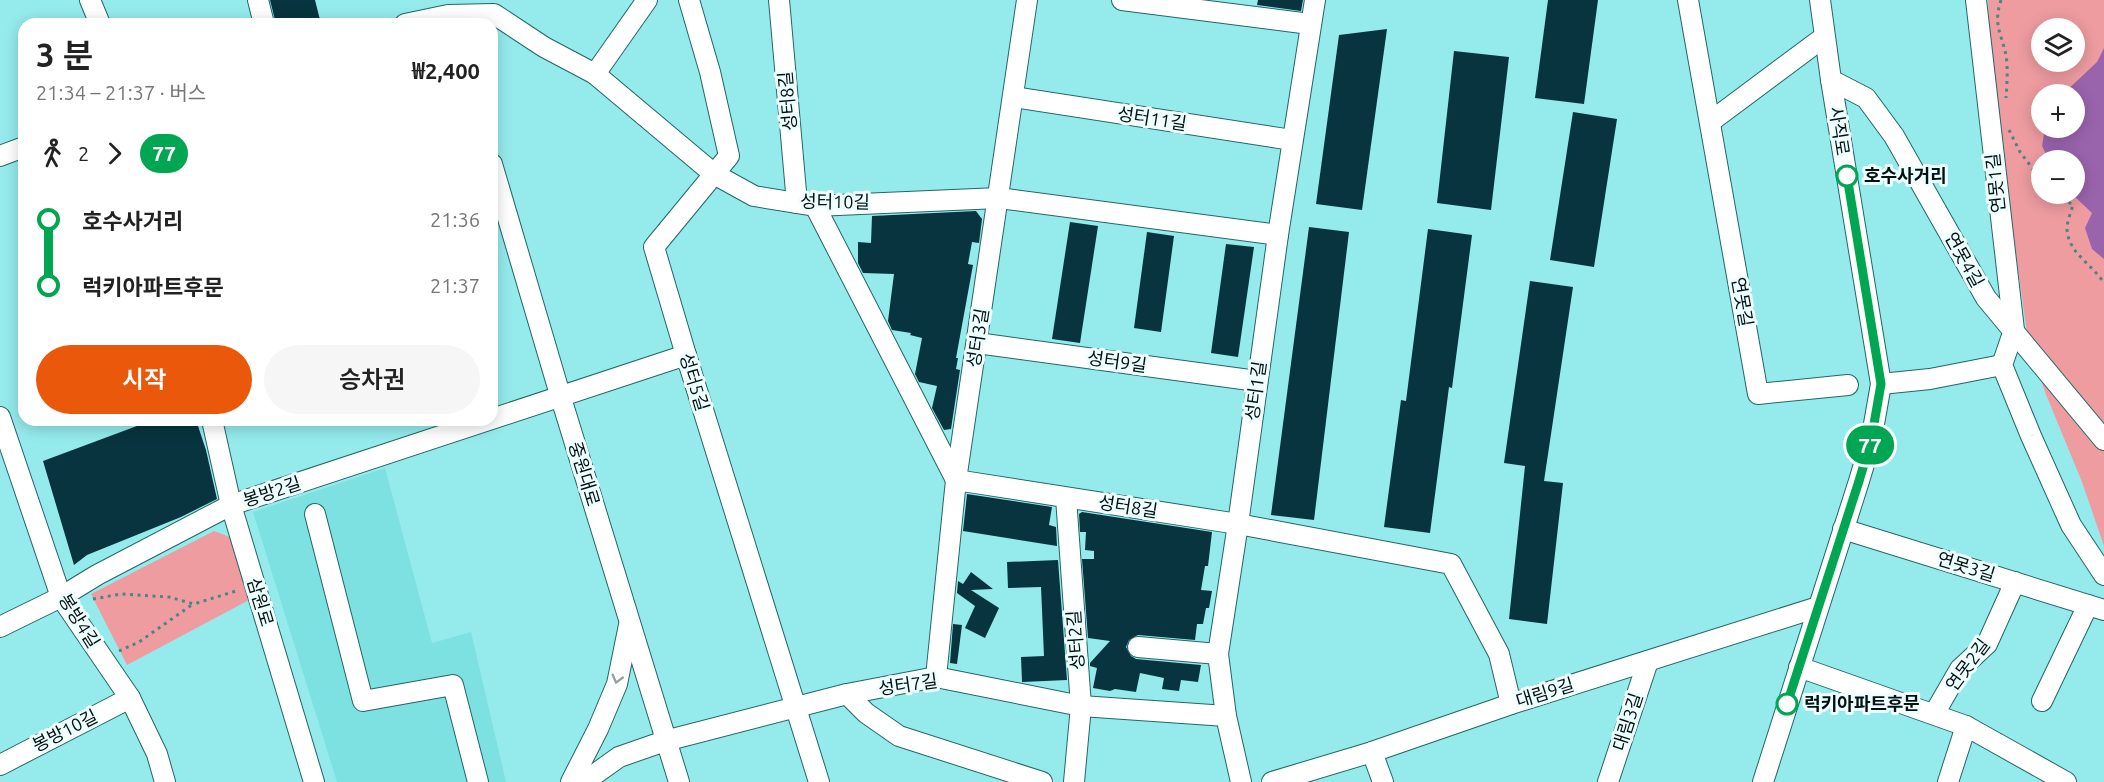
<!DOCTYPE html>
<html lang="ko">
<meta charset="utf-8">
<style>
body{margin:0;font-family:Ubuntu,"Noto Sans KR",sans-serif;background:#f6f6f6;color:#222;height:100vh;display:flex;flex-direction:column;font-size:22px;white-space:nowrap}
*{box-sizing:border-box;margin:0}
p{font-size:20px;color:#767676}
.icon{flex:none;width:33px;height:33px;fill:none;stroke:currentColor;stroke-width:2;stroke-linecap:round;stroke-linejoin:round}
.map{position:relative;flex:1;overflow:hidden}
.sheet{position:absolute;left:18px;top:18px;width:480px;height:408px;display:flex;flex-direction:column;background:#fff;border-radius:18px;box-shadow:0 3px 15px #0003}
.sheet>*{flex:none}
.badge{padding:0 12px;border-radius:20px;font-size:21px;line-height:39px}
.fabs{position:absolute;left:2031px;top:18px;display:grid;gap:12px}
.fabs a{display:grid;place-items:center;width:54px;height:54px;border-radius:50%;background:#fff;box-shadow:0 3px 15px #0003;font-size:30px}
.map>.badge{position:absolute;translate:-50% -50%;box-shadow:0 0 0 3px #fff}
.legs{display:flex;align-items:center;gap:9px;height:66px;padding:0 18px;font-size:20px}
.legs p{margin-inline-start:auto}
.headline{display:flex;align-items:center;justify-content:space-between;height:102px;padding:0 18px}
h1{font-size:33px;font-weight:600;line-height:45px}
.primary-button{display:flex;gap:12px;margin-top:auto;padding:12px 18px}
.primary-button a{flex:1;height:69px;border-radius:36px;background:#ea580c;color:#fff;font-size:24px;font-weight:600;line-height:69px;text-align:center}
.primary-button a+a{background:#f6f6f6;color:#222}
ul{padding:0 18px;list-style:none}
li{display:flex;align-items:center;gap:21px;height:66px;font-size:22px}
li i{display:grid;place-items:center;width:9px;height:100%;margin:0 8px;background:currentColor}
li i::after{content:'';width:15px;height:15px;margin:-8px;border:4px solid;border-radius:50%;background:#fff}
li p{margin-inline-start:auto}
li:first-child i{background:linear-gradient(#0000 50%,currentColor 0)}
li:last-child i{background:linear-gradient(currentColor 50%,#0000 0)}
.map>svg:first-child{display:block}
.built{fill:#7de1e2}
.green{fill:#ee9ca0;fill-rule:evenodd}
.water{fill:#9a64ad}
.building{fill:#07343e}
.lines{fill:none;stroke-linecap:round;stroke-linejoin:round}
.minor-casing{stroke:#226667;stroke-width:22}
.path{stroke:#4f8485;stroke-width:3;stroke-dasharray:3 4.5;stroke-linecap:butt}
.minor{stroke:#fff;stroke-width:20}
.oneway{stroke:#99a0a0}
.line-1-casing{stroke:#fff;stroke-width:14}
.line-1{stroke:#00a651;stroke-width:9}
.stop-1-dot{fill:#fff;stroke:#00a651;stroke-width:3}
.labels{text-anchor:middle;stroke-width:6;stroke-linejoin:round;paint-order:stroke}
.street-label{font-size:18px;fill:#001112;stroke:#eefefe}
.stop-label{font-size:18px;font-weight:bold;fill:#001112;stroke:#eefefe;text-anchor:start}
</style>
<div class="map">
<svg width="2104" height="782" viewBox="0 0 2104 782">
<rect width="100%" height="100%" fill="#95ebec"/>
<polygon class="built" points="385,468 432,643 471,632 506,782 337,782 253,512"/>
<g class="green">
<path d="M1988 0H2104V546L2082 482 2045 392 2028 341 2005 172 1989 30ZM2042 28H2074V62H2042ZM2042 94H2074V128H2042ZM2042 160H2074V194H2042Z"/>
<polygon points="214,531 230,537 249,600 127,665 91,594"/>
</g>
<polygon class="water" points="2104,48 2104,259 2092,249 2085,228 2092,213 2072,194 2074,194 2074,160 2049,160 2042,146 2045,128 2074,128 2074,94 2063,94 2097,62"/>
<g class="building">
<polygon points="270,0 315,0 321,24 276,24"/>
<polygon points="1258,0 1303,0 1301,11 1257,5"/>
<polygon points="1548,0 1598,0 1584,104 1535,98"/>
<polygon points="1387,29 1362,210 1316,204 1339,35"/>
<polygon points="1454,51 1509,57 1491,210 1437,203"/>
<polygon points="1573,112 1617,119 1594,267 1550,260"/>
<polygon points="976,211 982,219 979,243 972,242 968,264 973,265 956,358 958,358 956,369 960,370 951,429 944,430 932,408 937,386 919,382 915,374 922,338 910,335 911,333 892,330 888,321 894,274 863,273 858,263 858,242 871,243 872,216"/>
<polygon points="1070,222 1098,226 1080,343 1052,339"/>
<polygon points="1309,227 1349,232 1314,520 1271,515"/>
<polygon points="1428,229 1472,235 1452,388 1449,387 1430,533 1384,527 1401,400 1406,401"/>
<polygon points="1147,232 1174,236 1161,332 1134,328"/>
<polygon points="1226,244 1254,247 1238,357 1211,353"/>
<polygon points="1530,281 1573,287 1544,481 1563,483 1547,624 1509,619 1525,466 1504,463"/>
<polygon points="153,420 196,420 206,450 217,499 181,517 87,555 74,565 43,461"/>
<polygon points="967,494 1052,507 1049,525 1056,527 1057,546 963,531"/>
<polygon points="1082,512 1212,532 1208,566 1205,566 1201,590 1212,591 1209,608 1206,608 1203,624 1197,624 1195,640 1138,635 1129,640 1126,647 1131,656 1136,659 1201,665 1198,682 1181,680 1179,691 1162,689 1164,678 1140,673 1136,692 1115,689 1110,691 1093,688 1097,668 1090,666 1090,663 1110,641 1088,638 1082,559 1094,559 1094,551 1085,550 1086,532 1080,532 1079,514"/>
<polygon points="1058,560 1067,680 1022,682 1021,657 1044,656 1041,587 1008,588 1007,562"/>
<polygon points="971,572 993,589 971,590 999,608 985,638 965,628 975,606 957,593 958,581 963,584"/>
<polygon points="953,624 962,625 957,664 950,663"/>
</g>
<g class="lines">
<g class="minor-casing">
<g id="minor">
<polyline points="90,0 100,24"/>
<polyline points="258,0 264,24"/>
<polyline points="689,0 710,72 729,156 654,247 686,355 819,782"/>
<polyline points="779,0 797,203"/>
<polyline points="1122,0 1310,24"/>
<polyline points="1688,0 1758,394 1848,385"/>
<polyline points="1976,0 2014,330 2002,365 2031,436 2071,525 2104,575"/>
<polyline points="405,24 448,15 494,14 544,47 595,74 714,174 754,196 815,206 999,198 1278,235"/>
<polyline points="595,74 647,0"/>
<polyline points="1831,80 1866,98 1894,136 1986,298 2104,440"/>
<polyline points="1013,97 1292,140"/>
<polyline points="1710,122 1824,37"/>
<polyline points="0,156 24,147"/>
<polyline points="492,164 561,398 679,782"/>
<polyline points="815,206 956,480 1238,524 1451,564 1499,654 1511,704"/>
<polyline points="977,343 1257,381"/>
<polyline points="1881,384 1930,379 2002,365"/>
<polyline points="0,417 61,597 130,698 157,754 165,782"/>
<polyline points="212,420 231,505 314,782"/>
<polyline points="1066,498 1081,706 1074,782"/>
<polyline points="315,514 363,701 453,685 478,782"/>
<polyline points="1843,529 2104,610"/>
<polyline points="0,627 61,597 97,575 231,505 686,355"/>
<polyline points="1138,647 1218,654"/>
<polyline points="1799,667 1966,726 2066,782"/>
<polyline points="936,677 956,480 1027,0"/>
<polyline points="847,694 866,713 899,736 1042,782"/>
<polyline points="2042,701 2088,605"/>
<polyline points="1934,714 1960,669 1987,644 2015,582"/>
<polyline points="1372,752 1383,782"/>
<polyline points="0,765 130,698"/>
<polyline points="571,782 598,729 617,684 629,625"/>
<polyline points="584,782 619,757 665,741 847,694 936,677 1081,706 1226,716"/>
<polyline points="1241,782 1226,716 1218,654 1238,524 1278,235 1315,0"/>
<polyline points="1272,782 1372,752 1511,704 1818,607"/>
<polyline points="1608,782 1648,661"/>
<polyline points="1763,782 1859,481 1871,441 1881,384 1831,80 1820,0"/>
<polyline points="1948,782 1966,726"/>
</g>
</g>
<g class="path">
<path d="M2001 0C1993 25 2001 32 2006 55 2008 68 2007 85 2006 98"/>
<polyline points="2009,130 2020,152 2042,181"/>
<path d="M2056 194 2073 205C2071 212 2067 221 2067 229 2068 253 2092 264 2104 283"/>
<polyline points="93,599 121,594 169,597 194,604 239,590"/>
<polyline points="119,651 139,642 193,604"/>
</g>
<use href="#minor" class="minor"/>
</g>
<defs><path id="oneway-chevron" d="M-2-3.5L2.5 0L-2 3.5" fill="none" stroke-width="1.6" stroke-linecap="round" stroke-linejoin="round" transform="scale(1.5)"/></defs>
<use class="oneway" href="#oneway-chevron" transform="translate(617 679) rotate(105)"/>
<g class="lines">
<g class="line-1-casing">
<polyline id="line-1" points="1787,704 1859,481 1871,441 1881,384 1847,176"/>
</g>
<use href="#line-1" class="line-1"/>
</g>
<g class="stop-1-dot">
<circle cx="1847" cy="176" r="10"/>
<circle cx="1787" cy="704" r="10"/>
</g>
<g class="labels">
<g class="street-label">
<text transform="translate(788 101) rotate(-95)" y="6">성터8길</text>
<text transform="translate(1152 119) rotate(9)" y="6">성터11길</text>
<text transform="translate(1839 131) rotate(81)" y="6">사직로</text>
<text transform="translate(1996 183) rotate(-96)" y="6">연못1길</text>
<text transform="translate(835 202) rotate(1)" y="6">성터10길</text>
<text transform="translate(1964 260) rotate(61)" y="6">연못4길</text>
<text transform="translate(1742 302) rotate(80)" y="6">연못길</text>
<text transform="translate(978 338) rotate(-81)" y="6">성터3길</text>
<text transform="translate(1117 362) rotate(8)" y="6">성터9길</text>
<text transform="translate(694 382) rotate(73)" y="6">성터5길</text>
<text transform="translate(1256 391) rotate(-82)" y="6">성터1길</text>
<text transform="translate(584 474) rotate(73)" y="6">중원대로</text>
<text transform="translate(272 492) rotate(-18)" y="6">봉방2길</text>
<text transform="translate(1128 507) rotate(9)" y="6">성터8길</text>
<text transform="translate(1966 567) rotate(17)" y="6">연못3길</text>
<text transform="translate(260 602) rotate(73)" y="6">삼원로</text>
<text transform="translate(79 621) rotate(58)" y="6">봉방4길</text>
<text transform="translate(1076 640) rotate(-94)" y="6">성터2길</text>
<text transform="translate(1968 665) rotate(-53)" y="6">연못2길</text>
<text transform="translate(908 685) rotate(-8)" y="6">성터7길</text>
<text transform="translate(1545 693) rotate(-17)" y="6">대림9길</text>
<text transform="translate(1628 722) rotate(-72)" y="6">대림3길</text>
<text transform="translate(65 731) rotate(-27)" y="6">봉방10길</text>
</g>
<g class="stop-label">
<text x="1864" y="182">호수사거리</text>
<text x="1804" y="710">럭키아파트후문</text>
</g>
</g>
</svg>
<div class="fabs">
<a><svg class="icon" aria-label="layers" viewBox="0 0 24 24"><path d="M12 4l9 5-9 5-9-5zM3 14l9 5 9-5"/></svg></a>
<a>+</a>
<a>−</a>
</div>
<b class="badge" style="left:1870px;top:445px;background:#00a651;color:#fff">77</b>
<section class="sheet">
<div class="headline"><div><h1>3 분</h1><p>21:34 – 21:37 · 버스</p></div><b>₩2,400</b></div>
<div class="legs"><svg class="icon" aria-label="walk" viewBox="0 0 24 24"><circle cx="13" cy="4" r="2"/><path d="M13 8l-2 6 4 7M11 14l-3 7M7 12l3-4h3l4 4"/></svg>2<svg class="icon" aria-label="forward" viewBox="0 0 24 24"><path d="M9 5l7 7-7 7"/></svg><b class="badge" style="background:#00a651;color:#fff">77</b></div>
<ul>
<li><i style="color:#00a651"></i><b>호수사거리</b><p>21:36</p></li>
<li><i style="color:#00a651"></i><b>럭키아파트후문</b><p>21:37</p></li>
</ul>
<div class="primary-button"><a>시작</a><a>승차권</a></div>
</section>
</div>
